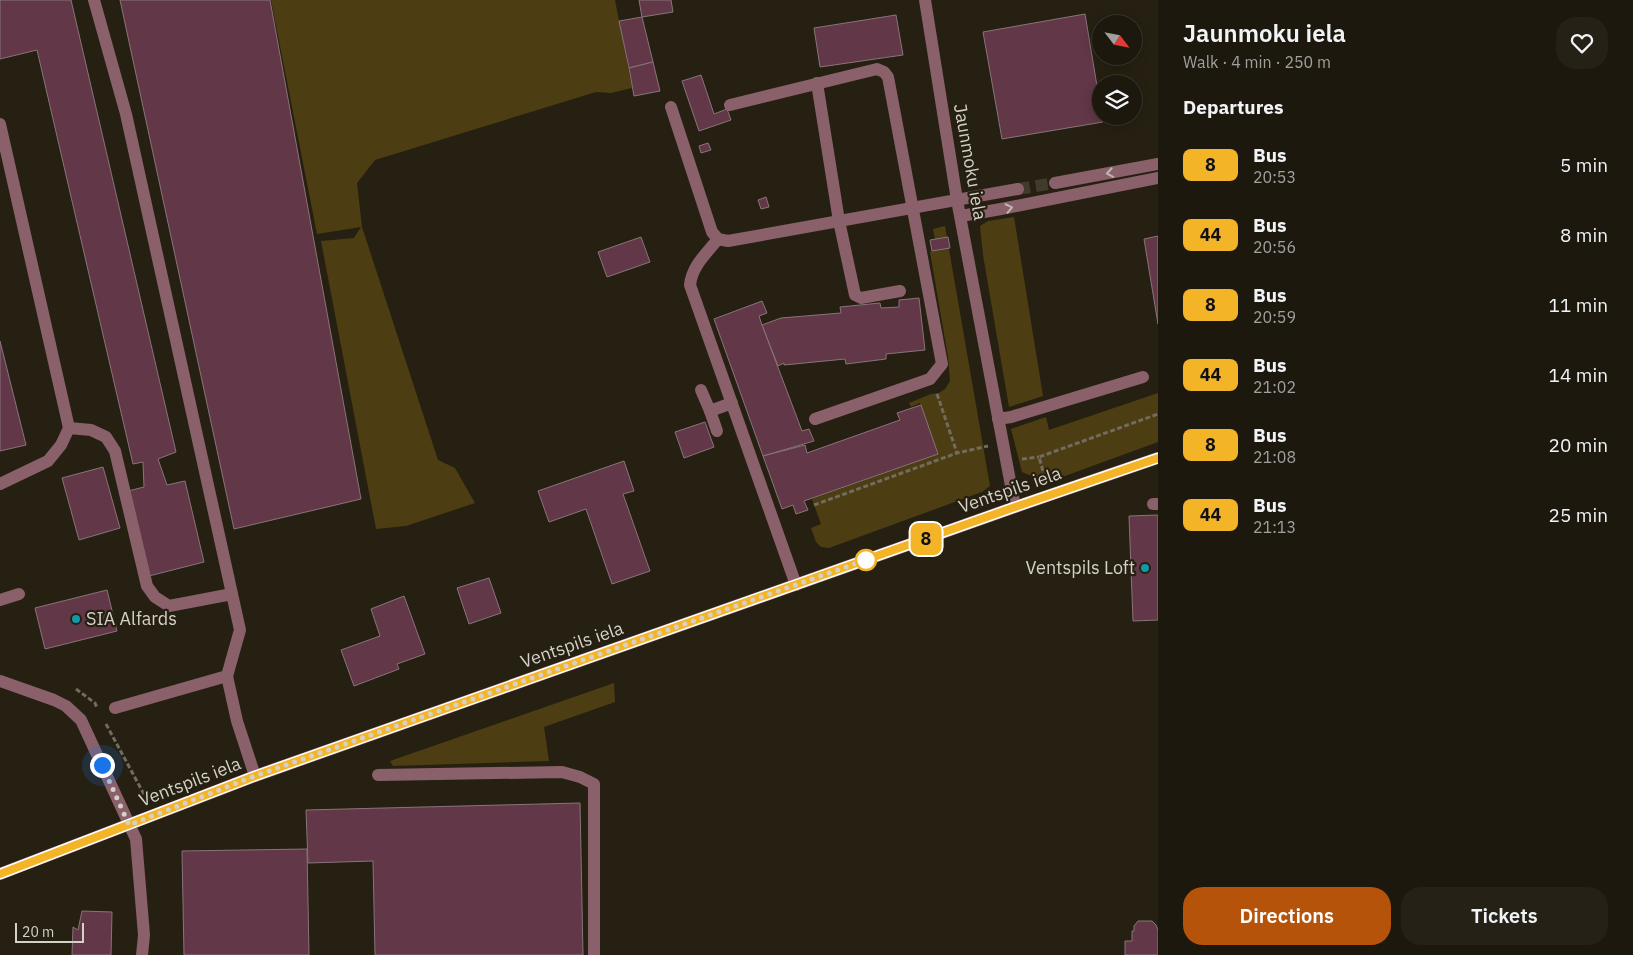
<!DOCTYPE html>
<meta charset="utf-8">
<style>
body{margin:0;font-family:"IBM Plex Sans",sans-serif;background:#252117;color:#f1f3f6;height:100vh;display:flex;flex-direction:column;font-size:19px;white-space:nowrap}
*{box-sizing:border-box;margin:0}
p{font-size:16px;color:#a0a09e}
.icon{flex:none;width:28px;height:28px;fill:none;stroke:currentColor;stroke-width:2;stroke-linecap:round;stroke-linejoin:round}
.map{position:relative;flex:1;overflow:hidden}
.sheet{display:flex;flex-direction:column;background:#1c180e;width:475px}
.sheet>*{flex:none}
.badge{padding:0 10px;border-radius:8px;font-size:18px;line-height:32px}
.needle{width:32px;rotate:122deg}
.tools{position:absolute;left:1092px;top:15px;display:grid;gap:10px}
.tools a{display:grid;place-items:center;width:50px;height:50px;border-radius:50%;background:#1c180e;box-shadow:0 2px 12px #0003,0 0 0 1px #3a372e;font-size:25px}
.scale{position:absolute;left:15px;bottom:12px;width:69px;box-sizing:border-box;padding-left:5px;border:2px solid #d5d1c8;border-top:0;font-size:14px;line-height:18px;white-space:nowrap;color:#d5d1c8;-webkit-text-stroke:4px #262012;paint-order:stroke}
.you{position:absolute;width:25px;height:25px;margin:-12px;border:4px solid #fff;border-radius:50%;background:#1a73e8;box-shadow:0 0 0 8px #1a73e833}
.map>.badge{position:absolute;translate:-50% -50%;box-shadow:0 0 0 2px #fff}
h2{padding:0 25px;font-size:19px;line-height:45px}
.round{display:grid;place-items:center;flex:none;width:52px;height:52px;border-radius:20px;background:#252117}
.summary{display:flex;align-items:center;justify-content:space-between;height:85px;padding:0 25px}
h1{font-size:24px;font-weight:600;line-height:38px}
.action{display:flex;gap:10px;margin-top:auto;padding:10px 25px}
.action a{flex:1;height:58px;border-radius:20px;background:#b45309;color:#fff;font-size:20px;font-weight:600;line-height:58px;text-align:center}
.action a+a{background:#252117;color:#f1f3f6}
ul{padding:0;list-style:none}
li{display:flex;align-items:center;gap:15px;height:70px;padding:0 25px}
li div{flex:1}
li b{display:block;font-size:19px}
li em{font-style:normal}
li .badge{min-width:55px;font-weight:700;text-align:center}
main{display:flex;flex:1;min-height:0}
.map>svg:first-child{display:block}
.green{fill:#4c3e12}
.building{fill:#623747;stroke:#88747a}
.lines{fill:none;stroke-linecap:round;stroke-linejoin:round}
.minor-tunnel{stroke:#403b2d;stroke-width:12;stroke-dasharray:12 6;stroke-linecap:butt}
.path{stroke:#716b60;stroke-width:3;stroke-dasharray:5 2.5;stroke-linecap:butt}
.minor{stroke:#8a606a;stroke-width:12}
.oneway{stroke:#c2b5b0}
.line-casing{stroke:#fff;stroke-width:11}
.line{stroke:#f4b427;stroke-width:8}
.walk{stroke:#d5d1c8;stroke-width:5;stroke-dasharray:0 9}
.stop-dot{fill:#fff;stroke:#f4b427;stroke-width:2.5}
.culture-dot{fill:#0f9aa8;stroke:#262012;stroke-width:2}
.labels{text-anchor:middle;stroke-width:4.5;stroke-linejoin:round;paint-order:stroke}
.street-label{font-size:18px;fill:#d5d1c8;stroke:#262012}
.poi-label{font-size:18px;fill:#d5d1c8;stroke:#262012;text-anchor:end}
</style>
<main>
<div class="map">
<svg width="1158" height="955" viewBox="0 0 1158 955">
<rect width="100%" height="100%" fill="#262012"/>
<g class="green">
<polygon points="271,0 615,0 632,88 611,93 596,92 375,160 357,183 362,227 438,460 455,468 475,503 406,526 376,529 321,241 354,238 361,227 317,234"/>
<polygon points="1014,217 1043,396 1009,407 983,255 980,226 988,221"/>
<polygon points="945,226 990,486 982,492 829,548 821,547 816,542 811,528 821,524 812,499 938,454 920,403 911,407 909,403 931,394 939,393 945,389 950,381 948,357 930,252 932,251 930,240 935,239 933,229"/>
<polygon points="1158,393 1158,442 1054,480 1041,480 1022,472 1011,429 1046,417 1049,430"/>
<polygon points="614,683 615,702 544,727 549,761 393,766 390,761"/>
</g>
<g class="building">
<polygon points="0,0 71,0 176,452 158,459 167,485 185,481 204,562 149,576 128,491 144,487 143,462 133,464 37,50 0,59"/>
<polygon points="120,0 270,0 361,499 234,529"/>
<polygon points="639,0 671,0 673,12 642,17"/>
<polygon points="1085,14 1103,122 1002,139 983,32"/>
<polygon points="896,15 903,55 820,67 814,28"/>
<polygon points="642,17 653,62 629,68 619,21"/>
<polygon points="653,62 660,91 634,96 629,68"/>
<polygon points="701,75 714,114 727,109 731,120 699,131 682,81"/>
<polygon points="708,143 711,150 701,153 699,146"/>
<polygon points="766,197 769,207 761,209 758,200"/>
<polygon points="1158,236 1158,324 1144,239"/>
<polygon points="641,237 650,262 607,277 598,252"/>
<polygon points="948,237 950,248 932,251 930,240"/>
<polygon points="919,298 925,350 886,354 886,359 846,364 845,359 784,365 784,363 778,366 762,325 781,318 841,313 840,307 880,303 881,308 899,307 899,300"/>
<polygon points="762,301 767,313 759,316 762,325 802,431 809,429 814,441 763,456 714,319"/>
<polygon points="0,341 26,445 0,451"/>
<polygon points="921,405 938,454 804,501 808,510 796,514 793,505 782,509 763,456 805,445 807,453 900,420 897,413"/>
<polygon points="705,422 714,447 684,458 675,432"/>
<polygon points="624,461 634,491 623,494 650,571 612,584 586,509 549,522 538,491"/>
<polygon points="103,467 120,528 79,540 62,478"/>
<polygon points="1158,515 1158,620 1133,621 1129,516"/>
<polygon points="489,578 501,613 469,624 457,588"/>
<polygon points="107,590 117,631 45,649 35,608"/>
<polygon points="404,596 425,654 397,664 399,669 354,686 341,650 380,636 371,609"/>
<polygon points="580,803 583,955 375,955 373,861 308,863 306,810"/>
<polygon points="307,849 309,955 184,955 182,851"/>
<polygon points="82,911 112,912 111,955 72,955 73,927 78,930"/>
<polygon points="1138,921 1152,921 1156,925 1158,930 1158,955 1125,955 1125,941 1132,941 1132,931 1134,931 1134,926"/>
</g>
<g class="lines">
<polyline class="minor-tunnel" points="1018,189 1055,183"/>
<g class="path">
<polyline points="937,394 957,453 988,446"/>
<polyline points="1022,459 1039,457"/>
<polyline points="1045,478 1039,457 1158,414"/>
<polyline points="814,505 957,453"/>
<polyline points="76,689 95,703 97,708"/>
<polyline points="106,724 146,798"/>
</g>
<g class="minor">
<polyline points="94,0 126,114 240,630 227,676"/>
<polyline points="925,0 957,200 1015,507"/>
<polyline points="817,83 839,221 855,295 861,298 900,291"/>
<polyline points="730,105 877,69 884,72 888,77 942,364 930,379 815,419"/>
<polyline points="671,107 712,232 718,239 728,241 1018,189"/>
<polyline points="0,124 69,428 61,445 48,461 0,484"/>
<polyline points="1055,183 1158,164"/>
<polyline points="961,216 1001,209 1158,178"/>
<path d="M718 239C706 254 692 266 690 285L796 585"/>
<polyline points="701,390 710,411"/>
<polyline points="998,419 1011,417 1143,377"/>
<polyline points="69,428 91,430 106,437 115,451 147,586 155,597 169,606 232,594"/>
<polyline points="717,431 710,411 732,403"/>
<polyline points="1153,504 1158,504"/>
<polyline points="0,600 19,594"/>
<polyline points="0,681 54,700 66,706 81,720 136,839 144,935 142,955"/>
<polyline points="115,708 227,676 237,721 255,776"/>
<polyline points="378,775 562,772 580,777 594,784 594,955"/>
<polyline points="0,874 255,776 1015,507 1158,458"/>
</g>
</g>
<defs><path id="oneway-chevron" d="M-2-3.5L2.5 0L-2 3.5" fill="none" stroke-width="1.6" stroke-linecap="round" stroke-linejoin="round" transform="scale(1.25)"/></defs>
<g class="oneway">
<use href="#oneway-chevron" transform="translate(1110 173) rotate(170)"/>
<use href="#oneway-chevron" transform="translate(1009 208) rotate(-12)"/>
</g>
<g class="lines">
<g class="line-casing">
<polyline id="line" points="0,874 255,776 1015,507 1158,458"/>
</g>
<use href="#line" class="line"/>
<polyline class="walk" points="102,765 129,825 255,776 869,559 866,560"/>
</g>
<circle class="stop-dot" cx="866" cy="560" r="10"/>
<g class="culture-dot">
<circle cx="1145" cy="568" r="5"/>
<circle cx="76" cy="619" r="5"/>
</g>
<g class="labels">
<g class="street-label">
<text transform="translate(970 162) rotate(80)" y="6">Jaunmoku iela</text>
<text transform="translate(1010 490) rotate(-19)" y="6">Ventspils iela</text>
<text transform="translate(572 645) rotate(-19)" y="6">Ventspils iela</text>
<text transform="translate(190 782) rotate(-21)" y="6">Ventspils iela</text>
</g>
<g class="poi-label">
<text x="1135" y="574">Ventspils Loft</text>
<text x="86" y="625" text-anchor="start">SIA Alfards</text>
</g>
</g>
</svg>
<div class="tools">
<a><svg class="needle" viewBox="-14 -14 28 28"><path d="M0-13l5 13h-10z" fill="#e53935"/><path d="M0 13l5-13h-10z" fill="#a0a09e"/></svg></a>
<a><svg class="icon" aria-label="layers" viewBox="0 0 24 24"><path d="M12 4l9 5-9 5-9-5zM3 14l9 5 9-5"/></svg></a>
</div>
<div class="scale">20 m</div>
<div class="you" style="left:102px;top:765px"></div>
<b class="badge" style="left:926px;top:539px;background:#f4b427;color:#111">8</b>
</div>
<section class="sheet">
<div class="summary"><div><h1>Jaunmoku iela</h1><p>Walk · 4 min · 250 m</p></div><a class="round"><svg class="icon" aria-label="heart" viewBox="0 0 24 24"><path d="M12 20l-8-8c-3-5 5-10 8-4 3-6 11-1 8 4z"/></svg></a></div>
<h2>Departures</h2>
<ul>
<li><span class="badge" style="background:#f4b427;color:#111">8</span><div><b>Bus</b><p>20:53</p></div><em>5 min</em></li>
<li><span class="badge" style="background:#f4b427;color:#111">44</span><div><b>Bus</b><p>20:56</p></div><em>8 min</em></li>
<li><span class="badge" style="background:#f4b427;color:#111">8</span><div><b>Bus</b><p>20:59</p></div><em>11 min</em></li>
<li><span class="badge" style="background:#f4b427;color:#111">44</span><div><b>Bus</b><p>21:02</p></div><em>14 min</em></li>
<li><span class="badge" style="background:#f4b427;color:#111">8</span><div><b>Bus</b><p>21:08</p></div><em>20 min</em></li>
<li><span class="badge" style="background:#f4b427;color:#111">44</span><div><b>Bus</b><p>21:13</p></div><em>25 min</em></li>
</ul>
<div class="action"><a>Directions</a><a>Tickets</a></div>
</section>
</main>
